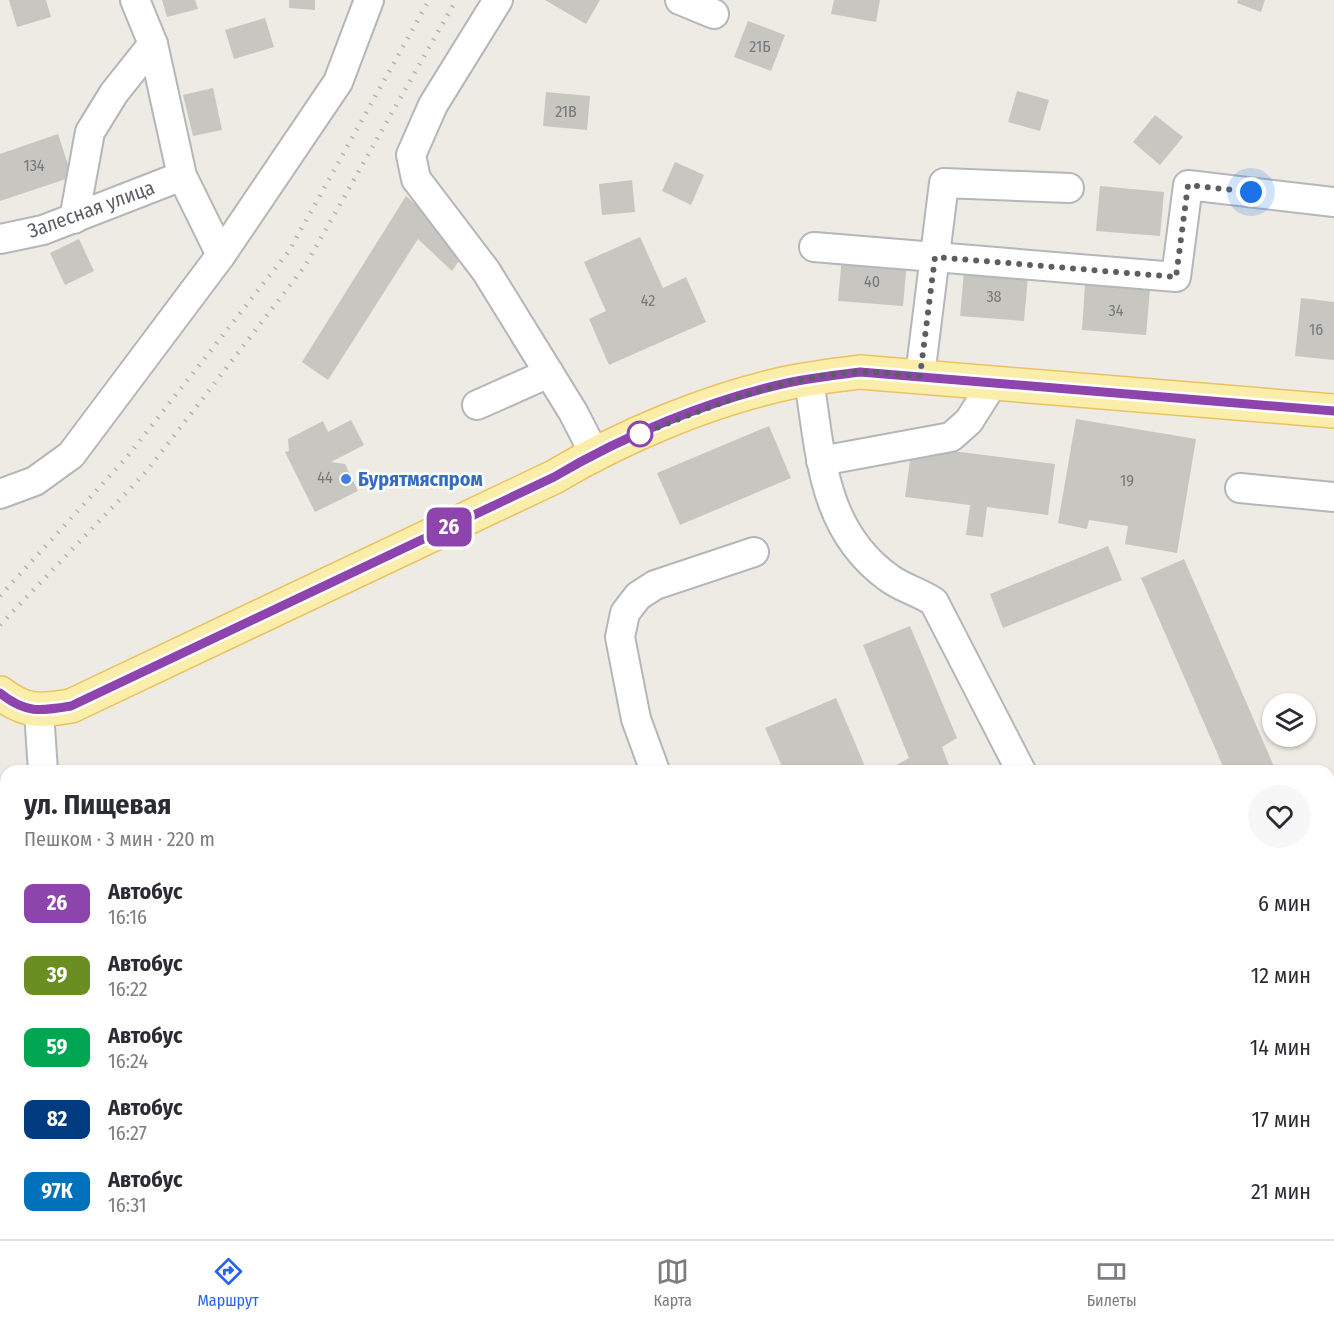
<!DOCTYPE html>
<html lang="ru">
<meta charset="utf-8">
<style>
body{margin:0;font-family:"Fira Sans Condensed",sans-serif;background:#f7f7f7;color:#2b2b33;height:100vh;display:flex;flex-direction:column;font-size:22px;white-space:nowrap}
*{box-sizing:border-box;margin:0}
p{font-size:20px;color:#7c7c81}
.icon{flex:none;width:33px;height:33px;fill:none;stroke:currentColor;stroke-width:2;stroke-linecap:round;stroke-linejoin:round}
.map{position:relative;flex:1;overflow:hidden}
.drawer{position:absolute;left:0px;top:765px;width:1335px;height:474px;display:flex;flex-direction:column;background:#fff;border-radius:18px 18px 0 0;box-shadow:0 2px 4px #0004}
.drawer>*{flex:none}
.badge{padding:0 12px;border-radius:9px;font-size:21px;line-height:39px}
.tools{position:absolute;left:1262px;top:693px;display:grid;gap:12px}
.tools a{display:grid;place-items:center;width:54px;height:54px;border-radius:50%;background:#fff;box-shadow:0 2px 4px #0004;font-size:30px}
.you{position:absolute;width:30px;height:30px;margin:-15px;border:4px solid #fff;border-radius:50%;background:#1a73e8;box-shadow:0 0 0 9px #1a73e833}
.map>.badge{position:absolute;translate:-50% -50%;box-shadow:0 0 0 3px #fff}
.round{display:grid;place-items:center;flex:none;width:63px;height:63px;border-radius:32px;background:#f7f7f7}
.headline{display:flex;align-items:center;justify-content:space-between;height:102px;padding:0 24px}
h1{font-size:28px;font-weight:700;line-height:45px}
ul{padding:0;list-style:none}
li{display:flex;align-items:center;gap:18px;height:72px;padding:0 24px}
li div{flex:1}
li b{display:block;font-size:22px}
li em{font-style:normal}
li .badge{min-width:66px;font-weight:700;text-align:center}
.tab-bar{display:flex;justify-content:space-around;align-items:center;height:84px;border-top:2px solid #e1e1e2;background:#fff;font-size:16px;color:#7c7c81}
.tab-bar a{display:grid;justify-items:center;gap:3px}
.tab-bar .selected{color:#2563eb}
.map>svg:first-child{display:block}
.building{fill:#c8c6c0}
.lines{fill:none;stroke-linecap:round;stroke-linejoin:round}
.minor-casing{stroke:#b3b6ba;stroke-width:32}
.major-casing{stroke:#ebc25e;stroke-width:36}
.minor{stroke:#fff;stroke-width:28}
.major{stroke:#fbedaa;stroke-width:33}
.rail{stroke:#b2b3b3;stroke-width:4.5;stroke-dasharray:1.5 8;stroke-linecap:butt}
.line-casing{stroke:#fff;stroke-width:14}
.line{stroke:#8e44ad;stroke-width:9}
.walk{stroke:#5b5f63;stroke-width:6;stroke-dasharray:0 10.8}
.stop-dot{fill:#fff;stroke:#8e44ad;stroke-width:3}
.shop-dot{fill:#3f7fe0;stroke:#fff;stroke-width:2}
.labels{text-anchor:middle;stroke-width:5;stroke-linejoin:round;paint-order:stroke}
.number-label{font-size:16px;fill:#76797a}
.street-label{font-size:20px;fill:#5b5f63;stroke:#fff}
.shop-label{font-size:20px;font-weight:bold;fill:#366cbe;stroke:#fff;text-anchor:start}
</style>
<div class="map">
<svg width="1334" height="1239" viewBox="0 0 1334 1239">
<rect width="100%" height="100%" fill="#edebe3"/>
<g class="building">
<polygon points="9,0 46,0 51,17 17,27"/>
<polygon points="162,0 195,0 198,9 167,17"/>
<polygon points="289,0 315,0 315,10 289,8"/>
<polygon points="545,0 600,0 586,24"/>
<polygon points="834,0 880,0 876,22 831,14"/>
<polygon points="1238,0 1265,0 1261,12 1237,3"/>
<polygon points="265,18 274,47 234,59 225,30"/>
<polygon points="748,21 785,35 771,71 734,57"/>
<polygon points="213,88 222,130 193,136 183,95"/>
<polygon points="1017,91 1049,100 1040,131 1008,122"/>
<polygon points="546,92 590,96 587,130 543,126"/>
<polygon points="1155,115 1183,137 1160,165 1133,142"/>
<polygon points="58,134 72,177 0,201 0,154"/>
<polygon points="675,162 704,175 691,205 662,191"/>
<polygon points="632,180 635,212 602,215 599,184"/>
<polygon points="1100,186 1164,192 1160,236 1096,231"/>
<polygon points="406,196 467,249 452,271 418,239 328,380 302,362"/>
<polygon points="640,237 663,288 686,277 706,322 609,365 589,319 606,311 584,262"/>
<polygon points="79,239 94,271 65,285 50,253"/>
<polygon points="842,256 907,261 903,306 838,301"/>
<polygon points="964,271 1028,277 1024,321 960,316"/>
<polygon points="1085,285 1150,290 1146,335 1082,330"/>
<polygon points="1301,298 1334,302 1334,360 1295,356"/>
<polygon points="1076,419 1196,439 1177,553 1125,544 1128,526 1089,520 1087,529 1058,523"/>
<polygon points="351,420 364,445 331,462 345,464 358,491 315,512 285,452 289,451 288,439 323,421 328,432"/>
<polygon points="769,426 791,478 680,525 657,473"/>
<polygon points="912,446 1055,464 1048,515 987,507 983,537 966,535 970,505 905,497"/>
<polygon points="1108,546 1122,580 1003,628 990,594"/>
<polygon points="1184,559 1276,771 1225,771 1141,578"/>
<polygon points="910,626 957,738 942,747 951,771 892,771 891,768 909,758 863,645"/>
<polygon points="836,698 867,771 784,771 765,728"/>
<polygon points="1334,789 1334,955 1329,957 1329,790"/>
<polygon points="0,885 6,898 6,1028 0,1014"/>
<polygon points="1334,1040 1334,1097 1329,1086 1329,1042"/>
<polygon points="100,1233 162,1233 147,1239 102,1239"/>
<polygon points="317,1233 334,1233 320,1239"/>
<polygon points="1216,1233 1260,1233 1263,1239 1219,1239"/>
</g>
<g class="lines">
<g class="minor-casing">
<g id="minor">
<polyline points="135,0 153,44 182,176 221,255"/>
<polyline points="498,0 433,105 411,155 416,179 486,271 573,412 594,453"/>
<polyline points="680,0 714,14"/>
<polyline points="74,219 90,132 114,93 153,44"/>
<polyline points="0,239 43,230 182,176"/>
<polyline points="814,247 1176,277 1188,185 1334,202"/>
<polyline points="920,376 944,183 1069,188"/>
<path d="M809 380C821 455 822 530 889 578 902 588 920 592 934 602L1021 771"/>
<polyline points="477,405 549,373"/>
<polyline points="821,461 951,437 969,421 993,383"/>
<polyline points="1240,488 1334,497"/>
<polyline points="0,494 35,481 71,455 221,255 338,82 369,0"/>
<polyline points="39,712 43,771"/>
<polyline points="655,771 636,719 620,637 625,613 638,596 655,585 754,552"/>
<polyline points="1329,1125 1334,1122"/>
<polyline points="0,1197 6,1198"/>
<polyline points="201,1233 203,1239"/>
<polyline points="488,1233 491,1239"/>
<polyline points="449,1239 464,1233"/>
<polyline points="1140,1239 1153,1233"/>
</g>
</g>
<g class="major-casing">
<path id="major" d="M0 693C26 713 40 711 71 706L554 477C623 436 709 400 787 383 811 378 836 375 860 372L1334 411"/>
</g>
<use href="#minor" class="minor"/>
<use href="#major" class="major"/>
<g class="rail">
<polyline points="0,596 127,457 289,251 429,0"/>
<polyline points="0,625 146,472 305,266 456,0"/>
</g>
</g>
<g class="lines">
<g class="line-casing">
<path id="line" d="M0 693C26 714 41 711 71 706L554 477C623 436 709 400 787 383 811 378 836 375 860 372L1334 411"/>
</g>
<use href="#line" class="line"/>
<path class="walk" d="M640 434 634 437C704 409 784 375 860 372 879 371 900 375 920 376L935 257 1176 277 1188 185 1251 192"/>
</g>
<circle class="stop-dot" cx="640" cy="434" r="12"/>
<circle class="shop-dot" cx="346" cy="479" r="6"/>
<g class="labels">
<g class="number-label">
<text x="760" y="52">21Б</text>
<text x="566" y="117">21В</text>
<text x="34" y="171">134</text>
<text x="872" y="287">40</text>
<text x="994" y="302">38</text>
<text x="648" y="306">42</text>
<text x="1116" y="316">34</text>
<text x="1316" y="335">16</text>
<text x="325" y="483">44</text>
<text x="1127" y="486">19</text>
</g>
<g class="street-label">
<text transform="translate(91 209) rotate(-20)" y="7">Залесная улица</text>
</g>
<g class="shop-label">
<text x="358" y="486">Бурятмяспром</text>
</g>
</g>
</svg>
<div class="tools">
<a><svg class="icon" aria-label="layers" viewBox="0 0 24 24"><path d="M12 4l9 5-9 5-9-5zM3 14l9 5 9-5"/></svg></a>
</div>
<div class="you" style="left:1251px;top:192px"></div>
<b class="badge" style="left:449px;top:527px;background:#8e44ad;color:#fff">26</b>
<section class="drawer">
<div class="headline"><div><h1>ул. Пищевая</h1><p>Пешком · 3 мин · 220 m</p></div><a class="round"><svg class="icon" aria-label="heart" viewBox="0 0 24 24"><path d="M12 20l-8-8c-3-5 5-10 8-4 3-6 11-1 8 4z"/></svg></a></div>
<ul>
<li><span class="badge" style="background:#8e44ad;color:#fff">26</span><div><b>Автобус</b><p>16:16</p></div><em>6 мин</em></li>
<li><span class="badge" style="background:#6b8e23;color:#fff">39</span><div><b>Автобус</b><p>16:22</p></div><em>12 мин</em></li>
<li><span class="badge" style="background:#00a651;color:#fff">59</span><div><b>Автобус</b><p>16:24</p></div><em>14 мин</em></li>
<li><span class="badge" style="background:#003b80;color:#fff">82</span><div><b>Автобус</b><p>16:27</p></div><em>17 мин</em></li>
<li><span class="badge" style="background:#0072bc;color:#fff">97К</span><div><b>Автобус</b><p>16:31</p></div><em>21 мин</em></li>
</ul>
</section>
</div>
<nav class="tab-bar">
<a class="selected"><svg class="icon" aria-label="directions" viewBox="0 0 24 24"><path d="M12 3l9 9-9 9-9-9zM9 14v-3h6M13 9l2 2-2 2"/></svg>Маршрут</a>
<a><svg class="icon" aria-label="map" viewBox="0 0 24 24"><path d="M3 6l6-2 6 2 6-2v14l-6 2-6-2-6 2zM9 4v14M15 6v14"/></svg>Карта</a>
<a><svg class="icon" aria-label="tickets" viewBox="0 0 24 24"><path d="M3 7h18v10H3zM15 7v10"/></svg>Билеты</a>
</nav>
